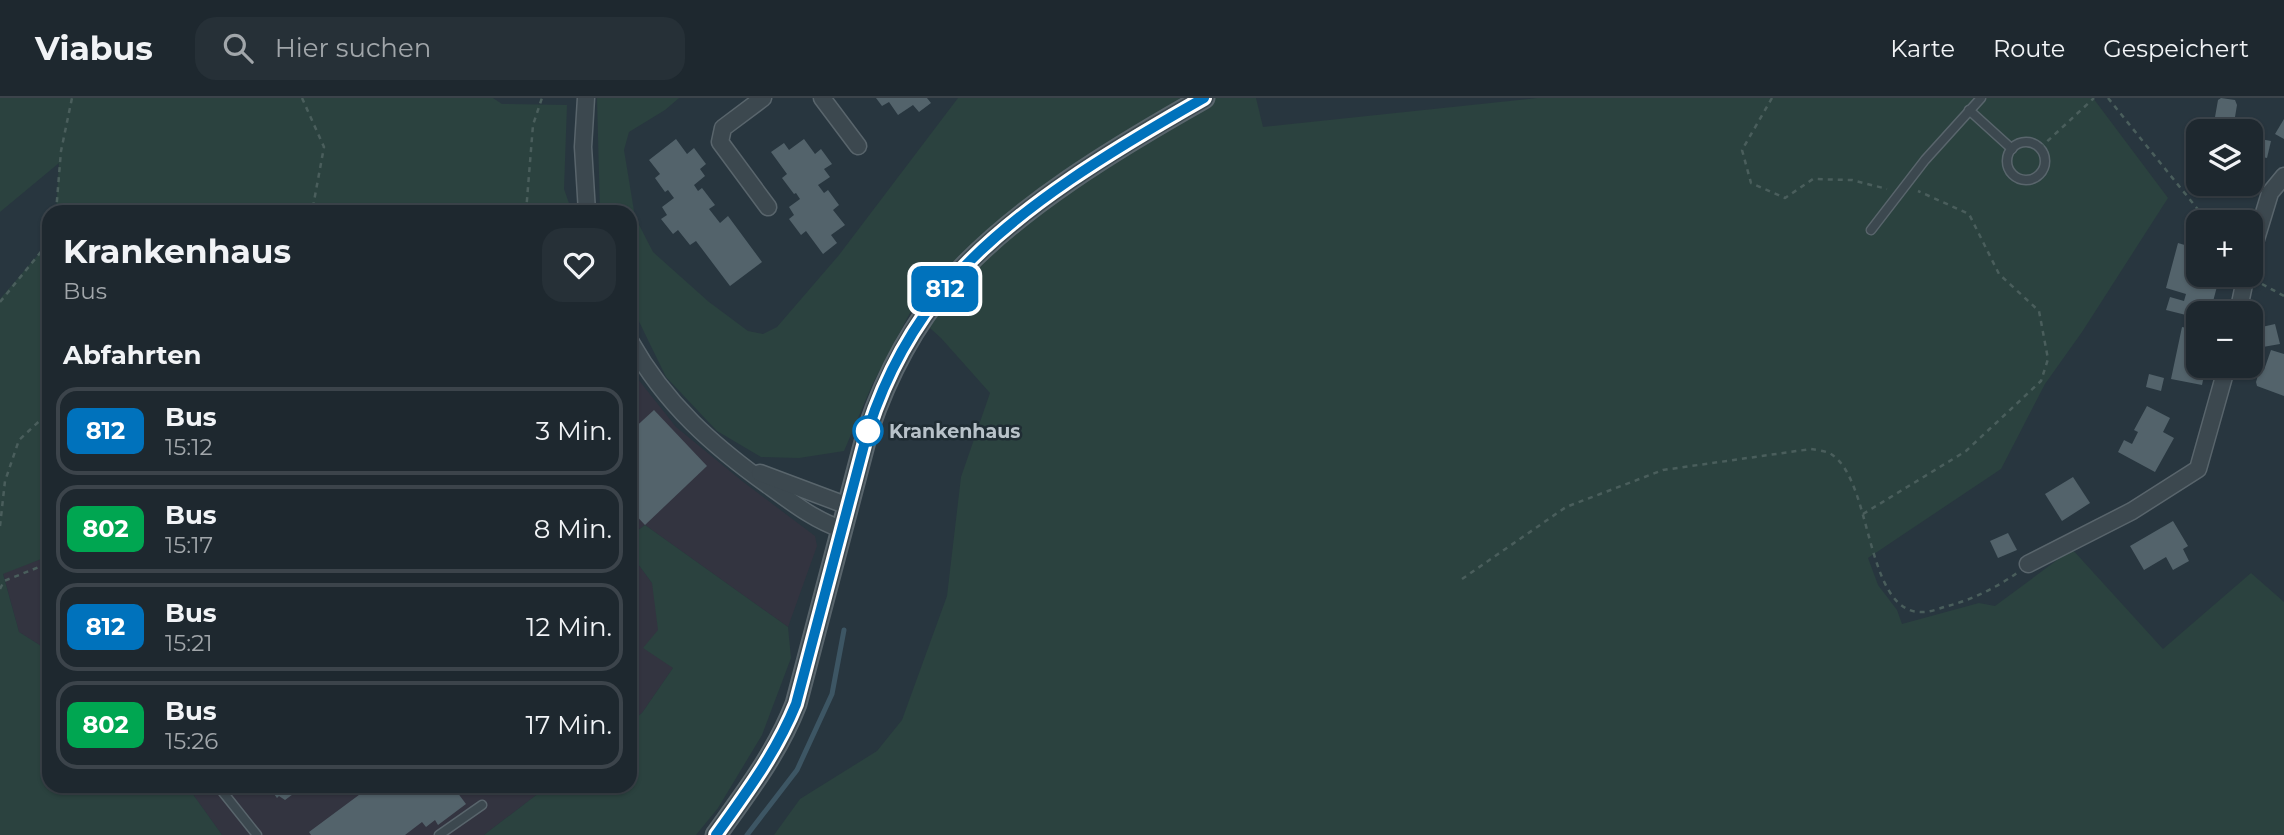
<!DOCTYPE html>
<html lang="de">
<meta charset="utf-8">
<style>
body{margin:0;font-family:Montserrat,sans-serif;background:#263037;color:#f1f3f6;height:100vh;display:flex;flex-direction:column;font-size:26px;white-space:nowrap}
*{box-sizing:border-box;margin:0}
p{font-size:23px;color:#a1a6aa}
.icon{flex:none;width:38px;height:38px;fill:none;stroke:currentColor;stroke-width:2;stroke-linecap:round;stroke-linejoin:round}
.map{position:relative;flex:1;overflow:hidden}
.sheet{position:absolute;left:42px;top:107px;width:595px;height:588px;display:flex;flex-direction:column;background:#1e282f;border-radius:21px;box-shadow:0 2px 5px #0004,0 0 0 2px #3c444b}
.sheet>*{flex:none}
.badge{padding:0 14px;border-radius:10px;font-size:24px;line-height:46px}
.fabs{position:absolute;left:2186px;top:21px;display:grid;gap:14px}
.fabs a{display:grid;place-items:center;width:77px;height:77px;border-radius:14px;background:#1e282f;box-shadow:0 2px 5px #0004,0 0 0 2px #3c444b;font-size:35px}
.map>.badge{position:absolute;translate:-50% -50%;box-shadow:0 0 0 4px #fff}
h2{padding:0 21px;font-size:26px;line-height:63px}
.round{display:grid;place-items:center;flex:none;width:74px;height:74px;border-radius:21px;background:#263037}
.summary{display:flex;align-items:center;justify-content:space-between;height:119px;padding:0 21px}
h1{font-size:33px;font-weight:700;line-height:52px}
ul{padding:0;list-style:none}
li{display:flex;align-items:center;gap:21px;height:88px;margin:0 14px 10px;padding:0 7px;border:4px solid #3c444b;border-radius:21px}
li div{flex:1}
li b{display:block;font-size:26px}
li em{font-style:normal}
li .badge{min-width:77px;font-weight:700;text-align:center}
header{display:flex;align-items:center;gap:42px;box-sizing:border-box;height:98px;padding:0 35px;background:#1e282f;border-bottom:2px solid #3c444b}
header strong{font-size:33px}
nav{display:flex;gap:38px;margin-inline-start:auto;font-size:24px}
.search{width:490px;height:63px;background:#263037;display:flex;align-items:center;gap:18px;box-sizing:border-box;padding:0 24px;border-radius:21px;color:#a1a6aa;font-size:26px}
.map>svg:first-child{display:block}
.medical{fill:#333440}
.green{fill:#2b423f}
.lines{fill:none;stroke-linecap:round;stroke-linejoin:round}
.stream{stroke:#3d5664;stroke-width:5}
.building{fill:#53636b}
.service-casing{stroke:#59656c;stroke-width:11}
.minor-casing{stroke:#59656c;stroke-width:19}
.tertiary-casing{stroke:#59656c;stroke-width:23}
.path{stroke:#4a5e5c;stroke-width:2.5;stroke-dasharray:5 5;stroke-linecap:butt}
.service{stroke:#3c484f;stroke-width:8}
.minor{stroke:#3c484f;stroke-width:16}
.tertiary{stroke:#3c484f;stroke-width:19}
.line-casing{stroke:#fff;stroke-width:16}
.line{stroke:#0072bc;stroke-width:10}
.stop-dot{fill:#fff;stroke:#0072bc;stroke-width:3.5}
.labels{text-anchor:middle;stroke-width:5;stroke-linejoin:round;paint-order:stroke}
.stop-label{font-size:19px;font-weight:bold;fill:#b8c2c9;stroke:#202d34;text-anchor:start}
</style>
<header>
<strong>Viabus</strong>
<div class="search"><svg class="icon" aria-label="search" viewBox="0 0 24 24"><circle cx="10" cy="10" r="6"/><path d="M15 15l6 6"/></svg>Hier suchen</div>
<nav><a>Karte</a><a>Route</a><a>Gespeichert</a></nav>
</header>
<div class="map">
<svg width="2284" height="737" viewBox="0 0 2284 737">
<rect width="100%" height="100%" fill="#28363f"/>
<g class="medical">
<polygon points="630,271 676,329 742,383 815,438 817,448 788,529 645,427 630,438"/>
<polygon points="630,455 652,485 673,570 642,615 630,624"/>
<polygon points="49,458 49,553 19,534 3,475"/>
<polygon points="187,688 548,688 484,737 222,737"/>
</g>
<g class="green">
<polygon points="0,0 493,0 502,6 567,7 564,91 572,114 56,114 59,65 0,114"/>
<polygon points="597,0 679,0 665,12 629,34 624,52 635,119 653,154 709,204 748,233 763,236 777,229 839,157 958,0 1256,0 1263,29 1537,0 2093,0 2168,100 2082,234 2045,286 2001,371 1868,460 1878,487 1897,512 1902,526 1979,505 1995,508 2072,451 2163,551 2251,475 2284,504 2284,737 774,737 800,701 877,653 902,622 947,498 961,379 990,295 941,240 911,213 872,287 844,353 799,360 761,359 717,333 666,279 630,205 630,114 600,114"/>
<polygon points="49,144 49,458 3,476 19,534 49,553 49,688 187,688 222,737 0,737 0,201"/>
<polygon points="645,427 788,529 791,560 762,637 718,710 696,737 484,737 548,688 630,688 630,624 642,615 673,570 643,550 658,532 652,485 630,455 630,438"/>
</g>
<g class="lines">
<polyline class="stream" points="747,737 797,672 832,596 844,532"/>
</g>
<g class="building">
<polygon points="876,0 927,0 931,5 919,14 913,7 898,17 889,4 882,8"/>
<polygon points="2221,0 2235,2 2237,7 2234,25 2242,27 2246,33 2217,33 2219,26 2215,19 2218,2"/>
<polygon points="2284,21 2284,41 2275,36"/>
<polygon points="2250,39 2271,43 2267,60 2250,56"/>
<polygon points="676,41 687,56 694,50 706,66 700,71 705,78 694,87 698,93 702,90 715,107 709,111 720,125 728,118 762,164 730,188 696,143 690,147 678,132 673,136 661,121 667,117 662,109 674,100 668,92 665,94 655,80 660,76 649,62"/>
<polygon points="804,41 815,56 821,51 832,66 824,71 830,79 818,87 824,95 828,92 839,107 833,112 845,127 831,137 837,145 823,156 806,133 801,137 789,121 794,117 789,109 800,101 796,95 794,96 782,80 787,76 771,54 784,45 789,52"/>
<polygon points="2178,145 2198,151 2198,177 2220,177 2210,215 2198,215 2198,220 2166,212 2170,199 2184,203 2186,196 2166,190"/>
<polygon points="2275,226 2280,246 2257,250 2253,231"/>
<polygon points="2182,229 2198,232 2198,268 2206,268 2202,287 2171,281"/>
<polygon points="2271,252 2284,256 2284,298 2257,288 2256,284 2259,274 2264,272"/>
<polygon points="2149,276 2164,280 2161,293 2146,289"/>
<polygon points="2147,308 2170,320 2163,334 2174,340 2155,374 2118,354 2124,342 2132,346 2138,334 2134,332"/>
<polygon points="654,312 707,368 645,427 630,411 630,334"/>
<polygon points="2073,379 2090,405 2062,423 2045,396"/>
<polygon points="2173,423 2188,448 2183,451 2189,463 2173,472 2166,459 2144,472 2130,448"/>
<polygon points="2008,435 2017,452 1998,460 1990,443"/>
<polygon points="268,688 304,688 285,702 279,698 277,700"/>
<polygon points="371,688 457,688 454,690 466,706 438,727 435,722 426,729 422,724 405,737 311,737 309,734"/>
</g>
<g class="lines">
<g class="service-casing">
<g id="service">
<polyline points="1969,12 2012,51"/>
<circle cx="2026" cy="63" r="19"/>
<polyline points="1871,132 1925,62 1981,0"/>
<polyline points="218,688 257,737"/>
<polyline points="439,737 482,707"/>
</g>
</g>
<g class="minor-casing">
<g id="minor">
<polyline points="586,0 583,49 587,114"/>
<polyline points="763,0 723,30 720,44 768,109"/>
<polyline points="822,0 858,48"/>
<polyline points="2250,161 2270,95 2284,78"/>
<polyline points="2238,215 2246,177"/>
<path d="M630 243C666 307 713 348 772 390 794 406 815 422 841 431"/>
<polyline points="760,375 848,408"/>
<polyline points="2028,466 2132,413 2198,371 2227,268"/>
</g>
</g>
<g class="tertiary-casing">
<path id="tertiary" d="M716 737C746 695 777 655 796 606L868 332C886 279 913 227 950 184 1015 110 1119 48 1204 0"/>
</g>
<g class="path">
<polyline points="302,0 324,49 312,114"/>
<polyline points="1772,0 1742,52 1751,85 1785,100 1813,81 1852,82 1887,91"/>
<polyline points="2108,0 2208,124"/>
<polyline points="2040,50 2094,0"/>
<polyline points="56,114 61,53 72,0"/>
<polyline points="526,114 533,27 542,0"/>
<polyline points="2262,186 2284,198"/>
<polyline points="0,204 49,144"/>
<polyline points="1863,416 1966,353 2041,283 2048,261 2039,213 1999,176 1969,116 1918,93"/>
<polyline points="0,428 5,383 19,342 49,314"/>
<path d="M1462 481 1566 409 1663 372 1811 351C1817 352 1826 353 1831 356 1874 383 1864 518 1924 514 1930 514 1938 511 1944 509 1969 503 1996 490 2017 475"/>
<polyline points="0,491 4,483 49,465"/>
</g>
<use href="#service" class="service"/>
<use href="#minor" class="minor"/>
<use href="#tertiary" class="tertiary"/>
</g>
<g class="lines">
<g class="line-casing">
<path id="line" d="M716 737C746 695 776 655 796 606L868 332C885 279 913 227 950 184 1016 109 1118 49 1204 0"/>
</g>
<use href="#line" class="line"/>
</g>
<circle class="stop-dot" cx="868" cy="333" r="14"/>
<g class="labels">
<g class="stop-label">
<text x="889" y="340">Krankenhaus</text>
</g>
</g>
</svg>
<div class="fabs">
<a><svg class="icon" aria-label="layers" viewBox="0 0 24 24"><path d="M12 4l9 5-9 5-9-5zM3 14l9 5 9-5"/></svg></a>
<a>+</a>
<a>−</a>
</div>
<b class="badge" style="left:945px;top:191px;background:#0072bc;color:#fff">812</b>
<section class="sheet">
<div class="summary"><div><h1>Krankenhaus</h1><p>Bus</p></div><a class="round"><svg class="icon" aria-label="heart" viewBox="0 0 24 24"><path d="M12 20l-8-8c-3-5 5-10 8-4 3-6 11-1 8 4z"/></svg></a></div>
<h2>Abfahrten</h2>
<ul>
<li><span class="badge" style="background:#0072bc;color:#fff">812</span><div><b>Bus</b><p>15:12</p></div><em>3 Min.</em></li>
<li><span class="badge" style="background:#00a651;color:#fff">802</span><div><b>Bus</b><p>15:17</p></div><em>8 Min.</em></li>
<li><span class="badge" style="background:#0072bc;color:#fff">812</span><div><b>Bus</b><p>15:21</p></div><em>12 Min.</em></li>
<li><span class="badge" style="background:#00a651;color:#fff">802</span><div><b>Bus</b><p>15:26</p></div><em>17 Min.</em></li>
</ul>
</section>
</div>
